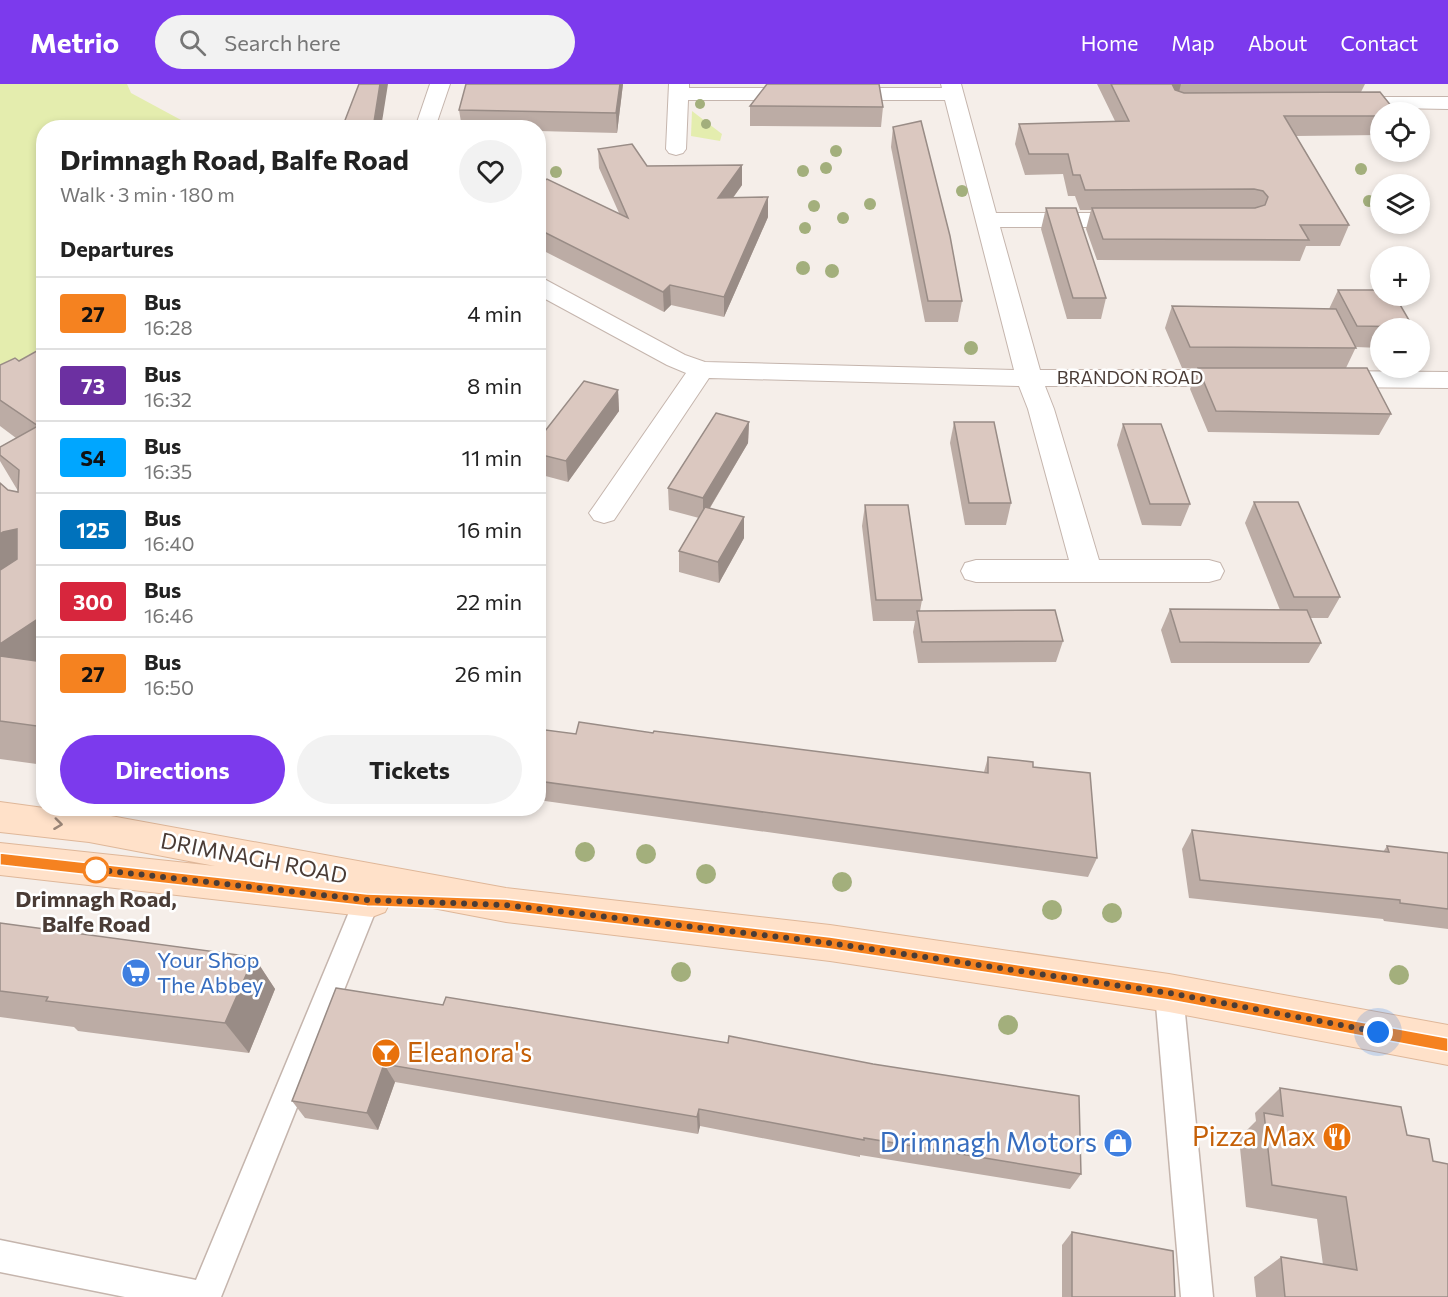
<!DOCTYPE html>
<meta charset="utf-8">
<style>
body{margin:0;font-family:Commissioner,sans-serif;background:#f2f2f2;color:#222;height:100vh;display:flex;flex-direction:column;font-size:22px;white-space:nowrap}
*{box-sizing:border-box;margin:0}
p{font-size:20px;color:#767676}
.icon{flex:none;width:33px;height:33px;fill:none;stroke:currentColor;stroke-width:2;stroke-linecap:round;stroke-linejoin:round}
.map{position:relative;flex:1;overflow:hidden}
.sheet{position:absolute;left:36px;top:36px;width:510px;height:696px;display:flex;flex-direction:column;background:#fff;border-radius:24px;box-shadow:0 3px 9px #0003}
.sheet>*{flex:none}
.badge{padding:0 12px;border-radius:4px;font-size:21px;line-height:39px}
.buttons{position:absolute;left:1370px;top:18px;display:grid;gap:12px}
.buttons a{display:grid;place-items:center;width:60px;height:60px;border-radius:50%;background:#fff;box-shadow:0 3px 9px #0003;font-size:30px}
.you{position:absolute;width:30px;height:30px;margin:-15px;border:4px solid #fff;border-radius:50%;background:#1a73e8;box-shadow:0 0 0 9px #1a73e833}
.map>.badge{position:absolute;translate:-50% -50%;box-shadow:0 0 0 3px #fff}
h2{padding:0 24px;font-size:22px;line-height:54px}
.round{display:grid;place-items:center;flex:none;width:63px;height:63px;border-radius:32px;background:#f2f2f2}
.head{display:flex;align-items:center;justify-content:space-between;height:102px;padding:0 24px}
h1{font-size:28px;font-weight:700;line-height:45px}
.action{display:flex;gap:12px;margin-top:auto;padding:12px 24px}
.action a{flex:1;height:69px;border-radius:36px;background:#7c3aed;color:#fff;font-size:24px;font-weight:700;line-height:69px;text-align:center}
.action a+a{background:#f2f2f2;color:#222}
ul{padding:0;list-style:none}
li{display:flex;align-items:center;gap:18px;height:72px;padding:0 24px;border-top:2px solid #e0e0e0}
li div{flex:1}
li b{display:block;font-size:22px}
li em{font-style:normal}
li .badge{min-width:66px;font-weight:700;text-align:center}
header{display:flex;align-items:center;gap:36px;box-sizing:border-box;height:84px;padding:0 30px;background:#7c3aed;color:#fff}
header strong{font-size:28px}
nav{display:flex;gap:33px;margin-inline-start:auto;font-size:21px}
.search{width:420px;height:54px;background:#f2f2f2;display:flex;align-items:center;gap:15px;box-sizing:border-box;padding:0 21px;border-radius:33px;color:#767676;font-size:22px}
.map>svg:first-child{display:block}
.green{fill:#e4edae}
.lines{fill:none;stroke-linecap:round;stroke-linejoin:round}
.service-casing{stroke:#c5b5ad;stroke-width:3}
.minor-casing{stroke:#c5b5ad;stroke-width:2}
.secondary-casing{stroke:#dfb799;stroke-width:2}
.service{fill:#fff;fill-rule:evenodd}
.minor{fill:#fff;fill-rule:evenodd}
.secondary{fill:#ffe1c9;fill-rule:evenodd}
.tree{fill:#a3af7c}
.wall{fill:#bcaca5}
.shaded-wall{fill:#998c86}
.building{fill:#dbc8c0;stroke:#998c86;stroke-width:1.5}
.oneway{stroke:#9b8678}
.line{fill:#f58220;stroke:#fff;stroke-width:1.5}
.walk{stroke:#4a3c36;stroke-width:6;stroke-dasharray:0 10.8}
.stop-dot{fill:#fff;stroke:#f58220;stroke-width:3}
.labels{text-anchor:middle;stroke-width:5;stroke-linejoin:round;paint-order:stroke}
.far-street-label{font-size:18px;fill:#4a3c36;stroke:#fff}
.street-label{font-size:22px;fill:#4a3c36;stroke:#fff}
.stop-label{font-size:22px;font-weight:bold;fill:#4a3c36;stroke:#fff}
.shop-label{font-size:22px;fill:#366cbe;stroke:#fff;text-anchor:start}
.near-food-label{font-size:27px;fill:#c56008;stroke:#fff;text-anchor:start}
.near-shop-label{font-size:27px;fill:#366cbe;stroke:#fff;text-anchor:end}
</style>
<header>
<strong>Metrio</strong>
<div class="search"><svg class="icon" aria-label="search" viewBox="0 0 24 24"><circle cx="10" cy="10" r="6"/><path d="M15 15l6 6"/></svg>Search here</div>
<nav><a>Home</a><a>Map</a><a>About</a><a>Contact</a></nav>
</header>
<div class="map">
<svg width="1448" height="1213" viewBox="0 0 1448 1213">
<rect width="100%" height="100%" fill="#f5eee9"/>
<g class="green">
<polygon points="0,0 127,0 131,9 194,43 44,44 43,286 0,288"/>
<polygon points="692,27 722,50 720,57 691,52"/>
</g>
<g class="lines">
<g class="service-casing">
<g id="service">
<polygon points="367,805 376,808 380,816 221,1213 125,1213 0,1188 0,1156 196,1196 354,816 358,808"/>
<polygon points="1169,896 1179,900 1183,909 1213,1213 1181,1213 1155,909 1159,900"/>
</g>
</g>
<g class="minor-casing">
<g id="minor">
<polygon points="430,0 450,0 435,44 415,44"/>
<polygon points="669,0 689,0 689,4 942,4 941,0 961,0 996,129 1135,129 1143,131 1146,136 1143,141 1135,143 1000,143 1040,286 1239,286 1248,288 1252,294 1248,300 1239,302 1045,302 1054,325 1099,476 1209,476 1220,479 1224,487 1220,495 1209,498 976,498 965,495 961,487 965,479 976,476 1069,476 1028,325 1019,302 709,294 614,436 604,439 594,436 589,429 594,422 686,289 667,281 538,211 538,194 546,196 685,271 705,278 1014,286 945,16 688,16 686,65 683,69 676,71 669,69 666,65"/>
<polygon points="1345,13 1448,13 1448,25 1338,23 1335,19 1338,15"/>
<polygon points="1327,287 1448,288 1448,304 1327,303 1318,301 1314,295 1318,289"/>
</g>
</g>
<g class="secondary-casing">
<polygon id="secondary" points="0,718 44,724 89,728 506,804 830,841 1169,890 1448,941 1448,981 1169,928 830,877 506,838 391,816 385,828 372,833 0,791 0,759 215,782 89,758 0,748"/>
</g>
<use href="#service" class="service"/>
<use href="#minor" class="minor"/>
<use href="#secondary" class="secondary"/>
</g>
<g class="tree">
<circle cx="700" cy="20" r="5"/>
<circle cx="706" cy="40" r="5"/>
<circle cx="836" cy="67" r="6"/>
<circle cx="826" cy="84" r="6"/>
<circle cx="1361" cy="85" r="6"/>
<circle cx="803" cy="87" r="6"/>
<circle cx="556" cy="88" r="6"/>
<circle cx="962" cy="107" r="6"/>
<circle cx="1369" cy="117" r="6"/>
<circle cx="870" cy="120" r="6"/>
<circle cx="814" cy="122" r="6"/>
<circle cx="843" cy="134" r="6"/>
<circle cx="805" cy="144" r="6"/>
<circle cx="803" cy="184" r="7"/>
<circle cx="832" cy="187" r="7"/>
<circle cx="971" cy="264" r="7"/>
<circle cx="585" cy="768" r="10"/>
<circle cx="646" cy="770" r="10"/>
<circle cx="706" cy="790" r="10"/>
<circle cx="842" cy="798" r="10"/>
<circle cx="1052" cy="826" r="10"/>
<circle cx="1112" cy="829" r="10"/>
<circle cx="681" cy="888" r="10"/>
<circle cx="1399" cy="891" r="10"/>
<circle cx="1008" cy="941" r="10"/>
</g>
<g class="wall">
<polygon points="466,0 623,0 617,49 538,47 538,44 462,44 459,26"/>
<polygon points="1097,0 1365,0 1361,8 1380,28 1380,51 1296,52 1349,141 1340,162 1306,162 1300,177 1097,176 1086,145 1091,126 1080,126 1075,112 1068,112 1063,90 1025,91 1015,60 1019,40 1115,37"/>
<polygon points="750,22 883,23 881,43 750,42"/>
<polygon points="893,43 962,217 958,238 925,238 891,63"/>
<polygon points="598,65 647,82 742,101 733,114 768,113 768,133 724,233 671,221 664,228 538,164 538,100 619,129 599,84"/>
<polygon points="1046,124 1106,214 1101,235 1067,235 1041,145"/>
<polygon points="1338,206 1413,243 1412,244 1380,244 1380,264 1356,263 1346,284 1391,330 1379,351 1208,348 1190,305 1198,285 1182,284 1165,244 1172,222 1329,225"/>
<polygon points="44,265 44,681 0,675 0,399 8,406 18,408 18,407 0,377 0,363 16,354 0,342 0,281 19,277"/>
<polygon points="618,306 619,327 568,398 538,390 538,356"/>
<polygon points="749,338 748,359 710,424 744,454 719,499 679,488 679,467 699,434 669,426 668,404"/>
<polygon points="954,338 1011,419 1006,441 965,441 950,359"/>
<polygon points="1123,340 1190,420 1181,442 1142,441 1117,361"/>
<polygon points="1254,418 1340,513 1328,534 1310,534 1321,559 1309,579 1171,579 1161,546 1170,525 1280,526 1245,439"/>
<polygon points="865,421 922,516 920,527 1063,557 1056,578 918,579 913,548 915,537 873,537 862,442"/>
<polygon points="538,645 576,650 653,649 984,688 988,673 1033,683 1097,774 1088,793 538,716"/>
<polygon points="1192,746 1383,768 1387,762 1448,769 1448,845 1384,837 1383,835 1189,814 1182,765"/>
<polygon points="0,839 254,873 275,905 249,969 78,947 74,943 0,933"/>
<polygon points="336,904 1081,1090 1070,1105 860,1071 860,1073 700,1042 698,1050 395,998 378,1046 305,1034 292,1017"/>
<polygon points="1280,1004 1407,1051 1448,1213 1256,1213 1254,1193 1281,1173 1323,1181 1317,1135 1246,1123 1239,1054 1256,1037 1255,1029"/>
<polygon points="1072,1148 1175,1213 1062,1213 1062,1161"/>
</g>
<g class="shaded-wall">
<polygon points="380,0 388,0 381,44 373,44"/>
<polygon points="620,0 623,0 617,49 616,29"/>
<polygon points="1171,0 1181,0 1178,12"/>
<polygon points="742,81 742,101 718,134 718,114"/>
<polygon points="768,113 768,133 724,233 724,213"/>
<polygon points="670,201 671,221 664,228 663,208"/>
<polygon points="618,306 619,327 568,398 566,377"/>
<polygon points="749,338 748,359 703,435 703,414"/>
<polygon points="744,433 744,454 719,499 718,478"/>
<polygon points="17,445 44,487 0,514 0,450 3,448"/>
<polygon points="44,527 44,595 0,591 0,560"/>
<polygon points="254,873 275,905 249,969 225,939"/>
<polygon points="384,980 395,998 378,1046 367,1029"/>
<polygon points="699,1025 700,1042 698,1050 697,1033"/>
</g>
<g class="building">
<polygon points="359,0 380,0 373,44 342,44"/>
<polygon points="466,0 620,0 616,29 459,26"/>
<polygon points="767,0 879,0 883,23 750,22"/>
<polygon points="1111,0 1172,0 1175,6 1184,9 1380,8 1396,28 1380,28 1380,32 1284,32 1349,141 1300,141 1309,156 1103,155 1092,124 1255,124 1265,121 1268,113 1263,107 1254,105 1085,106 1080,91 1073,91 1068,70 1029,70 1019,40 1129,37"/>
<polygon points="921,37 950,152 962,217 928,217 893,43"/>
<polygon points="632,60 647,82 742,81 718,114 768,113 724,213 670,201 663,208 538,145 538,100 547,95 628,134 598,65"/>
<polygon points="1046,124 1076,124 1106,214 1073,214"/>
<polygon points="1338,206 1380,206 1380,212 1395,212 1413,243 1357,242"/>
<polygon points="1172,222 1336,225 1356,264 1190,263"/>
<polygon points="42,264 44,265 44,527 42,528 44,531 0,560 0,486 17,475 17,445 3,448 0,450 0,399 8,406 18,408 19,386 0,371 0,363 38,342 0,316 0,281 15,274 19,277"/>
<polygon points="1198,284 1367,284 1391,330 1216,327"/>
<polygon points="584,297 618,306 566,377 538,370 538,356"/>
<polygon points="716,329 749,338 703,414 668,404"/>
<polygon points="954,338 994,338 1011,419 969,419"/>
<polygon points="1123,340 1161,340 1190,420 1150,420"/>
<polygon points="1254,418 1298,418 1340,513 1294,513"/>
<polygon points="865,421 908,421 922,516 876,516"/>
<polygon points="705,423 744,433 718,478 679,467"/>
<polygon points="1170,525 1307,526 1321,559 1180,558"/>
<polygon points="1055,526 1063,557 922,558 917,527"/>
<polygon points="0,572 44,578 44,643 0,637"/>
<polygon points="579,638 653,649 654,647 988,689 988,673 1033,678 1033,683 1090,689 1097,774 538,697 538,645 576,650"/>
<polygon points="1192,746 1389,768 1387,762 1448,769 1448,825 1400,819 1400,816 1200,796"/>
<polygon points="0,839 254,873 225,939 46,917 48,913 0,907"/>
<polygon points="336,904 443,921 446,913 728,959 729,952 873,980 1079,1012 1081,1090 864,1054 864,1056 699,1025 697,1033 384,980 367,1029 292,1017"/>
<polygon points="1280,1004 1401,1023 1407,1051 1429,1055 1433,1077 1448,1080 1448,1213 1285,1213 1281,1173 1357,1186 1346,1113 1272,1101 1264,1029 1283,1032"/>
<polygon points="1072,1148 1173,1167 1175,1213 1072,1213"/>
</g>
<defs><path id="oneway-chevron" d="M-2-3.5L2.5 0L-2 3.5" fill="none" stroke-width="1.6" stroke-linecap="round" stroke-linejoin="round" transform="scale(1.5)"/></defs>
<use class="oneway" href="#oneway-chevron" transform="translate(58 740) rotate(7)"/>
<polygon class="line" points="0,769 367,810 506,815 830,853 1169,903 1448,954 1448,968 1169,916 830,865 506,827 367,822 0,781"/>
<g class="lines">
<polyline class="walk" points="96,786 92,785 367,816 506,821 830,859 1169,909 1378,948"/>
</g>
<defs>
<g id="supermarket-disc" transform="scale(1.5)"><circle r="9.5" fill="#3f7fe0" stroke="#fff"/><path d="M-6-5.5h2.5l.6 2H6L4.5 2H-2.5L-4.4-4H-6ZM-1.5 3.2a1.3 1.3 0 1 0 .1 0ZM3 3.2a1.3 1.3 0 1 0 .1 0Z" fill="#fff"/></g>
<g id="bar-disc" transform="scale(1.5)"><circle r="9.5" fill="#e8710a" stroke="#fff"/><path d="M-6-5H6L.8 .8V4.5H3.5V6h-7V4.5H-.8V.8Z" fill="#fff"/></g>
<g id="restaurant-disc" transform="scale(1.5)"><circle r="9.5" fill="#e8710a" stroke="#fff"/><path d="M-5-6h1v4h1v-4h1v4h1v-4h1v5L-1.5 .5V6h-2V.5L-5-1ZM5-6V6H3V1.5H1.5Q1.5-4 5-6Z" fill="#fff"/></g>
<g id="shop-disc" transform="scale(1.5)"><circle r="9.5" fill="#3f7fe0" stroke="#fff"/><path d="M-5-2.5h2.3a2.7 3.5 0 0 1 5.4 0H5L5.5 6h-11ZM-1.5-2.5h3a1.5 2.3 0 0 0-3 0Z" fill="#fff"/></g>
</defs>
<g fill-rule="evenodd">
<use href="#supermarket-disc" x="136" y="889"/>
<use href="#bar-disc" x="386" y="969"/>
<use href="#restaurant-disc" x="1337" y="1053"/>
<use href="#shop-disc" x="1118" y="1059"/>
</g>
<circle class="stop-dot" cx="96" cy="786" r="12"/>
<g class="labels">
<g class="far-street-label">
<text x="1130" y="300">BRANDON ROAD</text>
</g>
<g class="street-label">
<text transform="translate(254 774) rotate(11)" y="8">DRIMNAGH ROAD</text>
</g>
<g class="stop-label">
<text x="96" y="823">Drimnagh Road,<tspan x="96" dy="25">Balfe Road</tspan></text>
</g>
<g class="shop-label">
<text x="157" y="884">Your Shop<tspan x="157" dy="25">The Abbey</tspan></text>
</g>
<g class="near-food-label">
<text x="407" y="978">Eleanora's</text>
<text x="1316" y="1062" text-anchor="end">Pizza Max</text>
</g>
<g class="near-shop-label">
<text x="1097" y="1068">Drimnagh Motors</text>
</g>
</g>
</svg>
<div class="buttons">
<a><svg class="icon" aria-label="locate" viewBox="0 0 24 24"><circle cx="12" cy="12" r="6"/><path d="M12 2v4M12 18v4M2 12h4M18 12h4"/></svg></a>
<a><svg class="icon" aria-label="layers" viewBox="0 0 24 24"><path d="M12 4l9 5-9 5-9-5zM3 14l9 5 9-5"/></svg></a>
<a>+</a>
<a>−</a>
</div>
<div class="you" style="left:1378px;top:948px"></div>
<section class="sheet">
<div class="head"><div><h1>Drimnagh Road, Balfe Road</h1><p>Walk · 3 min · 180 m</p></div><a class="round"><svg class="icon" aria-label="heart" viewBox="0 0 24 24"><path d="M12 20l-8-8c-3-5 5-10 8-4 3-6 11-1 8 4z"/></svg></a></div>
<h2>Departures</h2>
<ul>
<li><span class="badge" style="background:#f58220;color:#111">27</span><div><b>Bus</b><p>16:28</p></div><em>4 min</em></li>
<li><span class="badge" style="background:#6c30a1;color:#fff">73</span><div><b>Bus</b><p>16:32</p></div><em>8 min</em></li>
<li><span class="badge" style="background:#00a6ff;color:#111">S4</span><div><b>Bus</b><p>16:35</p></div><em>11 min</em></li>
<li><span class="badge" style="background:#0072bc;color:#fff">125</span><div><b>Bus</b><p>16:40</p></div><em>16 min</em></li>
<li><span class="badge" style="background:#d7263d;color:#fff">300</span><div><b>Bus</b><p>16:46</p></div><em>22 min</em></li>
<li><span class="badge" style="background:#f58220;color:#111">27</span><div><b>Bus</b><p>16:50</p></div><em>26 min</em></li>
</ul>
<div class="action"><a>Directions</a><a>Tickets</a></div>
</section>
</div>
